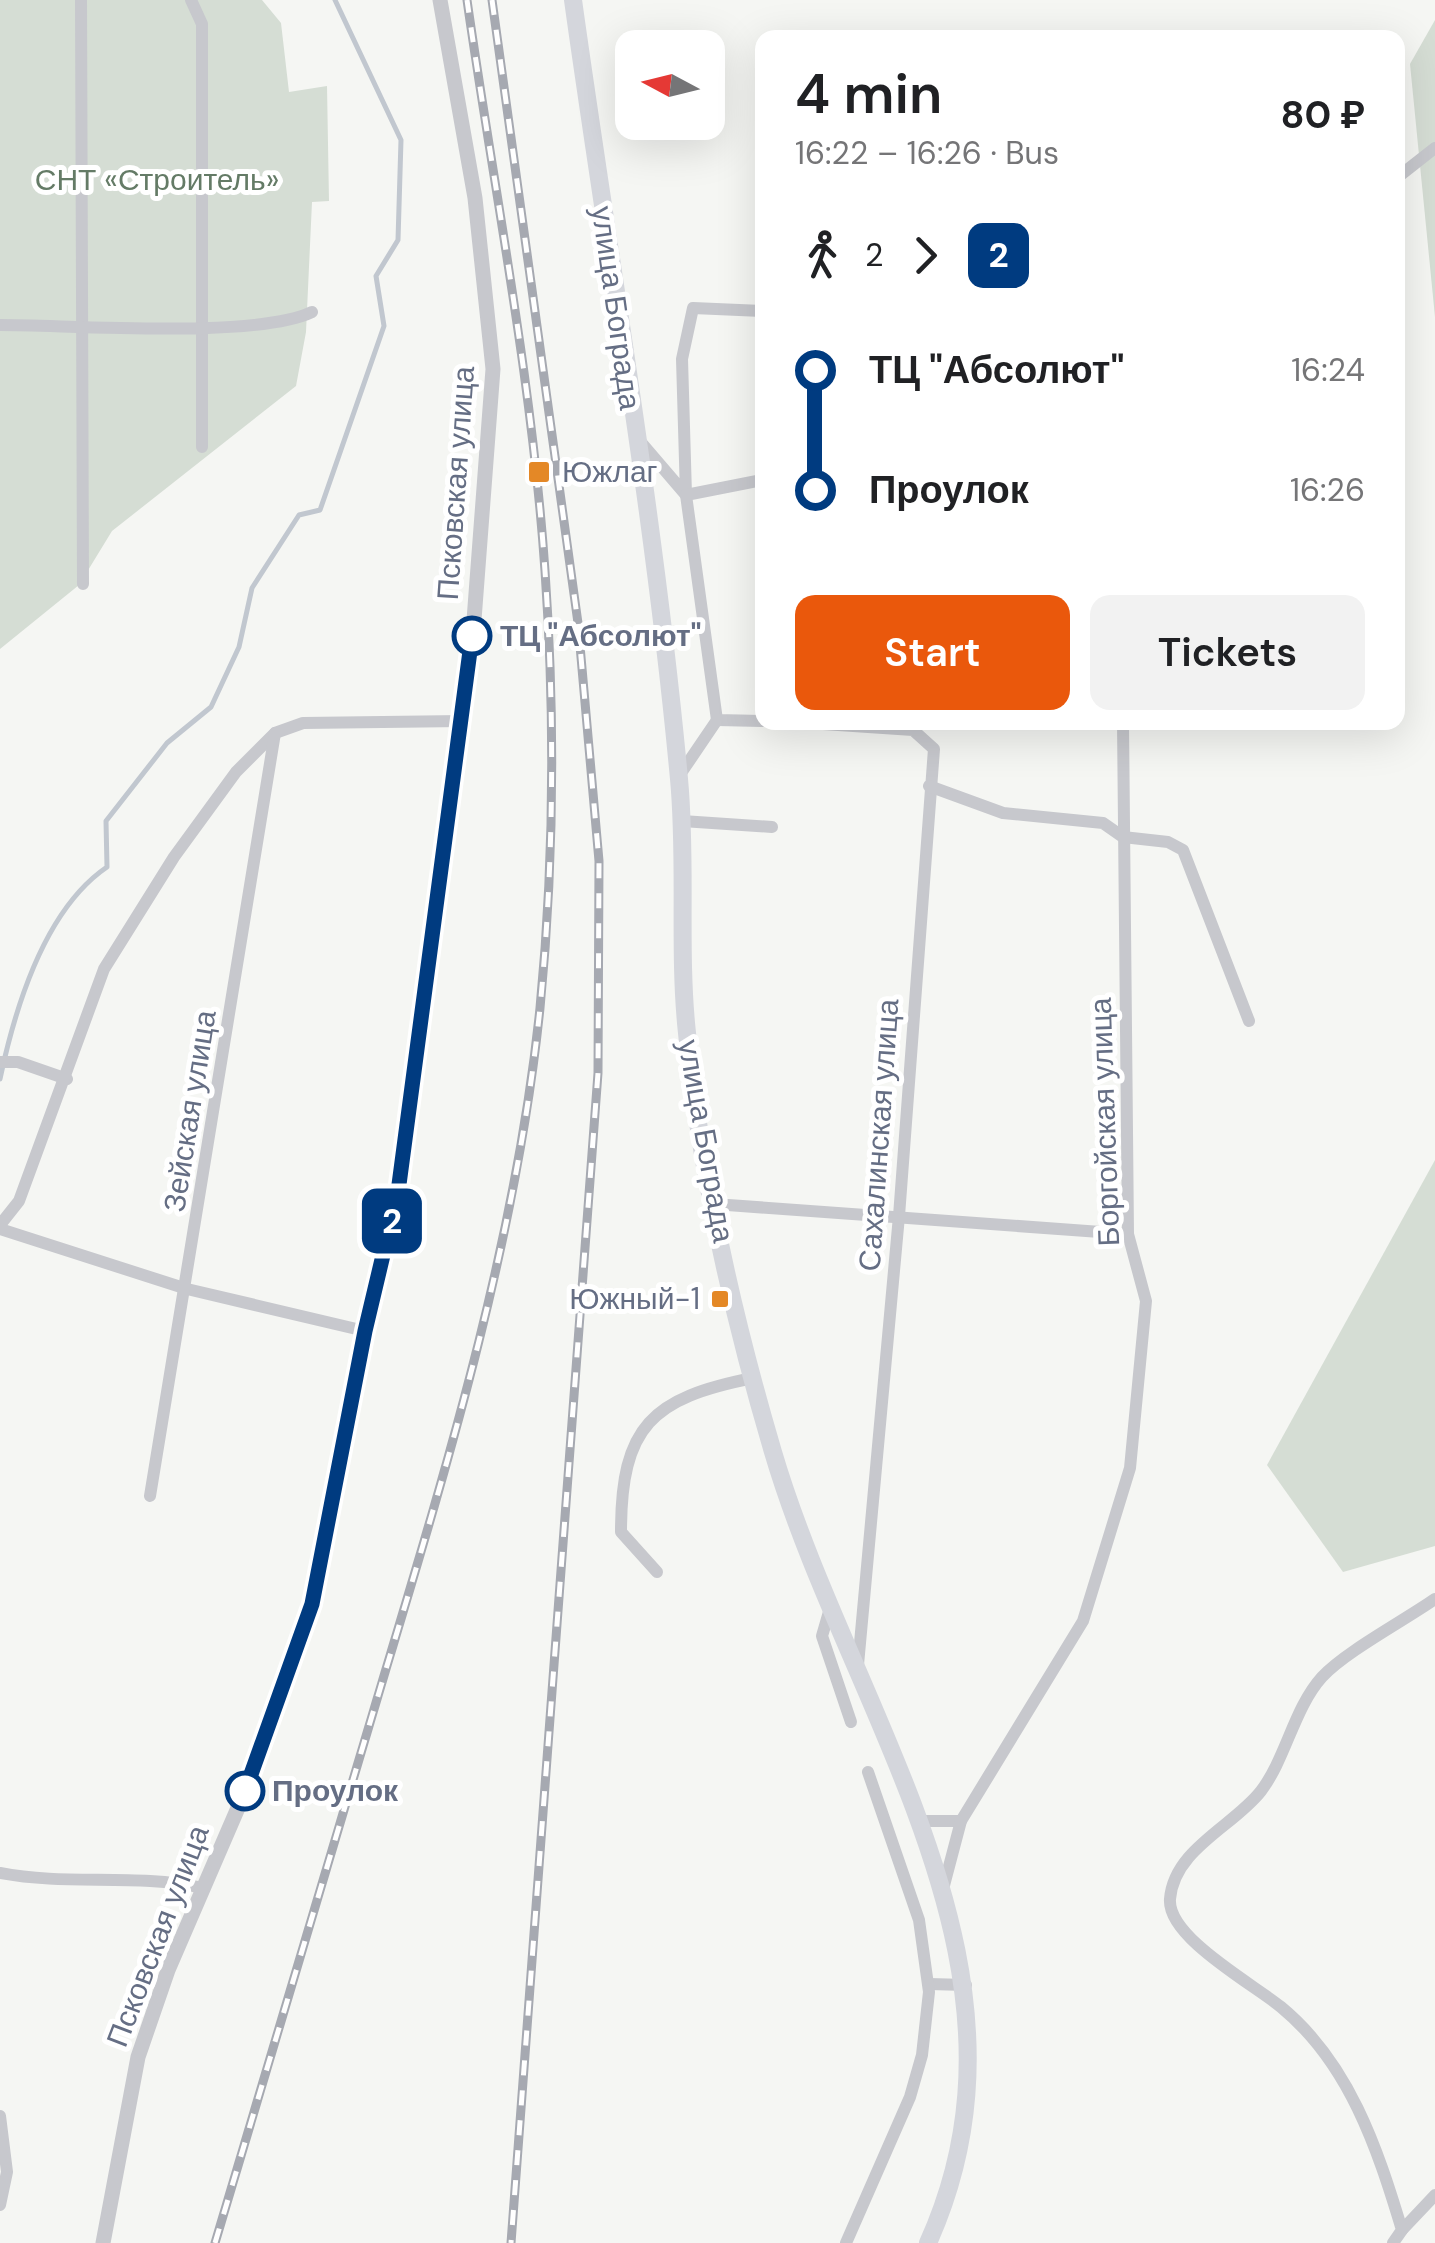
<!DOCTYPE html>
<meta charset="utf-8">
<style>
body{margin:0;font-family:"DM Sans",sans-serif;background:#f2f2f2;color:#202124;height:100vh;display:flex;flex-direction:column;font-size:38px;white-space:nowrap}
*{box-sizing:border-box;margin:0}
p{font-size:32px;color:#757577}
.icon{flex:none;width:55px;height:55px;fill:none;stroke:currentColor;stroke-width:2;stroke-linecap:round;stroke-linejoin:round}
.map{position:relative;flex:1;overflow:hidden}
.drawer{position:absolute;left:755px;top:30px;width:650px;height:700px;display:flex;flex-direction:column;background:#fff;border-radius:20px;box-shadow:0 10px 40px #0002}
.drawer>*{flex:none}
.badge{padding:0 20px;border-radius:15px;font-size:35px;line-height:65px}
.needle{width:65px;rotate:277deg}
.buttons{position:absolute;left:615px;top:30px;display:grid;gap:20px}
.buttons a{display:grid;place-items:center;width:110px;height:110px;border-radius:20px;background:#fff;box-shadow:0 10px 40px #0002;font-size:50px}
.map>.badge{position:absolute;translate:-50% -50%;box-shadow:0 0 0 5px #fff}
.legs{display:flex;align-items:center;gap:15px;height:110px;padding:0 40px;font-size:32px}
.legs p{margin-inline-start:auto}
.head{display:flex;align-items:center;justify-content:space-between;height:170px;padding:0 40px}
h1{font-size:55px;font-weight:600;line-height:75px}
.primary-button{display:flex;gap:20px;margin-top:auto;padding:20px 40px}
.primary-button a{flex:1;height:115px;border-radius:20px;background:#ea580c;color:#fff;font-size:40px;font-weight:600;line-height:115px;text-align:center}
.primary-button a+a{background:#f2f2f2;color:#202124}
ul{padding:0 40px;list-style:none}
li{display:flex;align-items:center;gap:35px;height:120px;font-size:38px}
li i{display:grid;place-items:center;width:15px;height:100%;margin:0 12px;background:currentColor}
li i::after{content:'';width:25px;height:25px;margin:-12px;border:8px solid;border-radius:50%;background:#fff}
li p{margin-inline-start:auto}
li:first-child i{background:linear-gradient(#0000 50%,currentColor 0)}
li:last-child i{background:linear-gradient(currentColor 50%,#0000 0)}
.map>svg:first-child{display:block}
.green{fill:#d5ddd4}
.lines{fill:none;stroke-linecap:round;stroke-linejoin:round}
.stream{stroke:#c1c7cf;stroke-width:5}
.minor{stroke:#c7c8cd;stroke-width:12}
.tertiary{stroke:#c7c8cd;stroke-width:15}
.secondary{stroke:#d4d6dc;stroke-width:18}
.rail-casing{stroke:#a6a9b1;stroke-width:9}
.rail{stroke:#fff;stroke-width:5;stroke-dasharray:15;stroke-linecap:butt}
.line-1-casing{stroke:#fff;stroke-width:22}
.line-1{stroke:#003b80;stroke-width:15}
.poi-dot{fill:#e48826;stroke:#fff;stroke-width:4}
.stop-1-dot{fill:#fff;stroke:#003b80;stroke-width:5}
.labels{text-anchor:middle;stroke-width:10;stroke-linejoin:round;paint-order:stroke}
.park-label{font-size:30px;fill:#647b66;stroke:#fff}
.street-label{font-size:30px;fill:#656e84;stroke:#fff}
.poi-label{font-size:30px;fill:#656e84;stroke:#fff;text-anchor:start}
.stop-label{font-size:30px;font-weight:bold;fill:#656e84;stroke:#fff;text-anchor:start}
</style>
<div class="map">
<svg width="1435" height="2243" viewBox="0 0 1435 2243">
<rect width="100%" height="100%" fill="#f5f6f3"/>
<g class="green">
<polygon points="0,0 262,0 281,23 289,92 327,86 329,201 312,202 306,332 296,386 112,531 79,585 0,649"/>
<polygon points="1435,20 1435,317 1410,64"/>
<polygon points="1435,1160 1435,1546 1343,1572 1267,1465"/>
</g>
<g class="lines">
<path class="stream" d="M0 1079C15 1008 44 910 107 867L106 821 167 743 211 707 239 647 252 588 299 515 320 510 384 326 376 276 398 240 401 140 335 0"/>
<g class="minor">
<polyline points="81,0 83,584"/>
<polyline points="191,0 202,24 202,447"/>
<polyline points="1398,177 1435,148"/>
<path d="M0 325C72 325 255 339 312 312"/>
<polyline points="638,439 686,495 682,359 693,308 762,311"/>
<polyline points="762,480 686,495 717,720 762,721"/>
<polyline points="793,722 913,730 934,749 899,1216 858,1665"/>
<polyline points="679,776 717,720"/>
<polyline points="929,786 1003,813 1103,823 1123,837 1168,842 1183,850 1249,1021"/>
<polyline points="682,821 772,827"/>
<polyline points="0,1062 18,1062 67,1079"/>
<polyline points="714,1204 1128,1234"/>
<polyline points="0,1225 19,1201 104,969 174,857 236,772 275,733 303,723 462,721"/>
<polyline points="0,1229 187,1289 365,1331"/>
<polyline points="150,1496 275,733"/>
<path d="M657 1572 621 1532C621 1426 652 1398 753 1378"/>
<polyline points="831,1605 822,1636 851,1722"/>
<polyline points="917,1821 961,1821"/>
<path d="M0 1873C68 1886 135 1873 203 1888"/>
<polyline points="942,1893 961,1821 1083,1621 1130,1468 1146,1301 1128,1234 1123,722"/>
<polyline points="929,1984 966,1985"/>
<polyline points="0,2116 7,2172 0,2205"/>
<polyline points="1402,2230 1435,2195"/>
<polyline points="846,2243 910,2097 922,2055 929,1992 919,1920 868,1772"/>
<path d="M1393 2243 1402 2230C1377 2147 1349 2063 1281 2007 1253 1984 1167 1937 1170 1899 1174 1849 1234 1826 1261 1791 1286 1758 1294 1708 1322 1677 1345 1652 1405 1620 1435 1599"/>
</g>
<polyline class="tertiary" points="103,2243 138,2057 168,1970 244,1794 312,1604 365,1331 398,1193 415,1086 474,620 493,369 475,198 440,0"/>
<path class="secondary" d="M573 0C609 259 655 519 679 779 687 864 678 949 687 1033 700 1170 734 1320 773 1452 850 1713 1053 1966 928 2243"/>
<g class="rail-casing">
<g id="rail">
<polyline points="492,0 578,623 599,861 598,1073 511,2243"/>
<path d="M215 2243C272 2052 329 1860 386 1669 451 1453 517 1233 540 1008 554 864 555 715 545 571 532 379 494 190 467 0"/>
</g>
</g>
<use href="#rail" class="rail"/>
</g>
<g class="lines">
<g class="line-1-casing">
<polyline id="line-1" points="245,1791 312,1604 365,1331 398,1192 472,636"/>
</g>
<use href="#line-1" class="line-1"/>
</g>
<g class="poi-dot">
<rect x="527" y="460" width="24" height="24" rx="5"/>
<rect x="710" y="1289" width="20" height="20" rx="5"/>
</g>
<g class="stop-1-dot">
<circle cx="472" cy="636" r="18"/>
<circle cx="245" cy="1791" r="18"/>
</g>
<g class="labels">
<g class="park-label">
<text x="157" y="190">СНТ «Строитель»</text>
</g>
<g class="street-label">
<text transform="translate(616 308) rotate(82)" y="10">улица Бограда</text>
<text transform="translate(456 483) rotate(-86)" y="10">Псковская улица</text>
<text transform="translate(190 1111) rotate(-81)" y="10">Зейская улица</text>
<text transform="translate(1105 1122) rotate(-92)" y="10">Боргойская улица</text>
<text transform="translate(879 1135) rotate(-86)" y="10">Сахалинская улица</text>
<text transform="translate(706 1141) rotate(80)" y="10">улица Бограда</text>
<text transform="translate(158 1936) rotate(-69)" y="10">Псковская улица</text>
</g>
<g class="poi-label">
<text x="562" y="482">Южлаг</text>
<text x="700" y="1309" text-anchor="end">Южный-1</text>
</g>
<g class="stop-label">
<text x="500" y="646">ТЦ "Абсолют"</text>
<text x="272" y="1801">Проулок</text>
</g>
</g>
</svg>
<div class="buttons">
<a><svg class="needle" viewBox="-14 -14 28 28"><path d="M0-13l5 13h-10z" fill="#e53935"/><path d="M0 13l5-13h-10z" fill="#757577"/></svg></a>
</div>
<b class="badge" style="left:392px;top:1221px;background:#003b80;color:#fff">2</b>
<section class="drawer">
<div class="head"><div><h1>4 min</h1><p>16:22 – 16:26 · Bus</p></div><b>80 ₽</b></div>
<div class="legs"><svg class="icon" aria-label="walk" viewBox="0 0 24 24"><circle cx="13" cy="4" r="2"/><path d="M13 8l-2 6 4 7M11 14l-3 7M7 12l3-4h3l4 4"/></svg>2<svg class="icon" aria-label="forward" viewBox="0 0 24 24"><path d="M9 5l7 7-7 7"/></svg><b class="badge" style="background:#003b80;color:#fff">2</b></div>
<ul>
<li><i style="color:#003b80"></i><b>ТЦ &quot;Абсолют&quot;</b><p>16:24</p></li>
<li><i style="color:#003b80"></i><b>Проулок</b><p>16:26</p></li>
</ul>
<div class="primary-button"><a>Start</a><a>Tickets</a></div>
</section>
</div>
